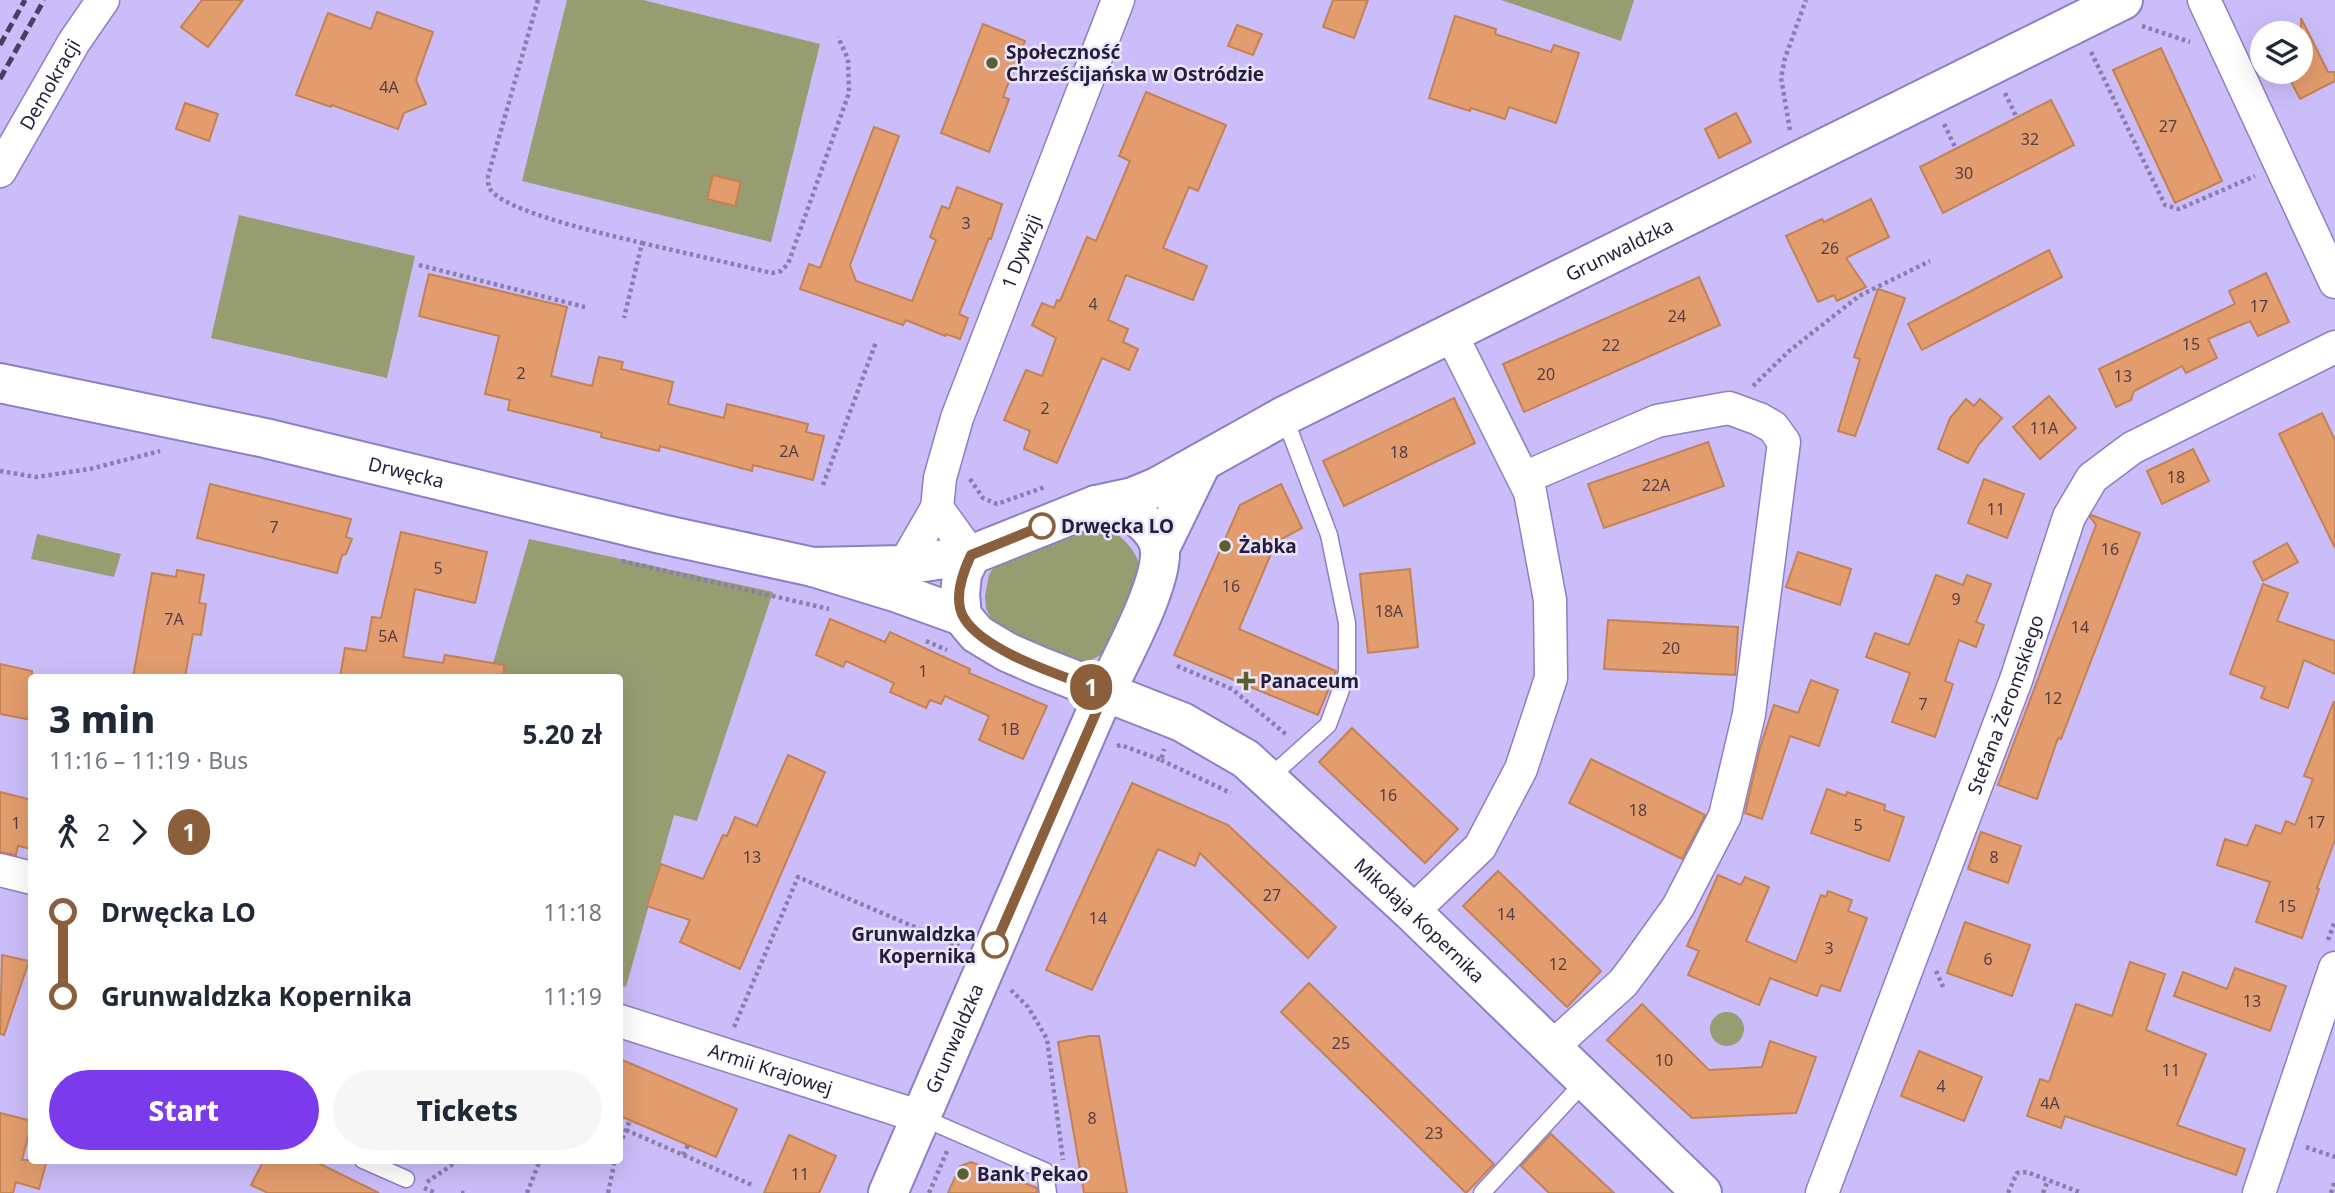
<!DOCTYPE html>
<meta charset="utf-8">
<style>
body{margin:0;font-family:"Noto Sans",sans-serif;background:#f6f6f7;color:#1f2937;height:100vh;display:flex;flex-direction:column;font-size:26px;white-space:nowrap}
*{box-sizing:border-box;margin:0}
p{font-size:23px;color:#747a83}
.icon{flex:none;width:38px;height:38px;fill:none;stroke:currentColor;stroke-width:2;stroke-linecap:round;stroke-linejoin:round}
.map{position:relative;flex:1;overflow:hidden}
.details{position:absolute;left:28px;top:674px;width:595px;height:490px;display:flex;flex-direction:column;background:#fff;border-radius:7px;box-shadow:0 7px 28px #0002}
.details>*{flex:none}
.badge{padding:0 14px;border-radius:23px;font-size:24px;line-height:46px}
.controls{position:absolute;left:2250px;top:21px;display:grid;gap:14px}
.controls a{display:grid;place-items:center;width:63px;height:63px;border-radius:50%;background:#fff;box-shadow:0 7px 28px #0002;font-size:35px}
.map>.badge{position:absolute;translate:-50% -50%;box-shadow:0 0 0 4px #fff}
.legs{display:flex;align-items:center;gap:10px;height:77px;padding:0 21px;font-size:23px}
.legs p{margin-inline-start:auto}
.overview{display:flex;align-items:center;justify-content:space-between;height:119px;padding:0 21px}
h1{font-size:38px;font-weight:800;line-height:52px}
.action{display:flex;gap:14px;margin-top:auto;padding:14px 21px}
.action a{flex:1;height:80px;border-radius:42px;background:#7c3aed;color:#fff;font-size:28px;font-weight:800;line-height:80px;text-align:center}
.action a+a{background:#f6f6f7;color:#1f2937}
ul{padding:0 21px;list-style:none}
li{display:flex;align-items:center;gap:24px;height:84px;font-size:26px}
li i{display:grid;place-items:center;width:10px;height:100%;margin:0 9px;background:currentColor}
li i::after{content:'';width:18px;height:18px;margin:-9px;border:5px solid;border-radius:50%;background:#fff}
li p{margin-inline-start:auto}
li:first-child i{background:linear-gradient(#0000 50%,currentColor 0)}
li:last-child i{background:linear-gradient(currentColor 50%,#0000 0)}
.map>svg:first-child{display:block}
.green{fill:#969d71}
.building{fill:#e29c6d;stroke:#c48152;stroke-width:2}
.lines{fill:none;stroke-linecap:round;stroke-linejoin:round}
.lane-casing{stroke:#8f7ec4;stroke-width:19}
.street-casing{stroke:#8f7ec4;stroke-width:35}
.secondary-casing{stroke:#8f7ec4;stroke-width:42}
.path{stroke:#897dad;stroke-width:4.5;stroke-dasharray:3.5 3.5;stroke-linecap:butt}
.lane{stroke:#fff;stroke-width:16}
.street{stroke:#fff;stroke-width:32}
.secondary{stroke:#fff;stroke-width:38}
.rail{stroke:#493f63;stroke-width:5;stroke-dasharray:10 5;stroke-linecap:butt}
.line-1-casing{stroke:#fff;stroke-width:16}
.line-1{stroke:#8b5e3c;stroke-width:10}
.poi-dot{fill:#5a602e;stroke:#e9e5fc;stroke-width:2.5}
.stop-1-dot{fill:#fff;stroke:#8b5e3c;stroke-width:3.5}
.labels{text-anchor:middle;stroke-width:5;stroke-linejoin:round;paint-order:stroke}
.number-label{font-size:16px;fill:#543d47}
.poi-label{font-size:19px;font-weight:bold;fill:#251d3a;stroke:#e9e5fc;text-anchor:start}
.street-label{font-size:19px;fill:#251d3a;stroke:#e9e5fc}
.stop-label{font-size:19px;font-weight:bold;fill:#251d3a;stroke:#e9e5fc;text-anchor:start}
</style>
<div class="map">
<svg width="2335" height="1193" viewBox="0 0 2335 1193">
<rect width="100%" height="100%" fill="#cbbdf9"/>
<g class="green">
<polygon points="567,0 643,0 820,44 771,242 522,181"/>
<polygon points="1501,0 1634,0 1621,41"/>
<polygon points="239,215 415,256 387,378 211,338"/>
<path d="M1087 523C1116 528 1135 544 1142 573L1105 653 1087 662 1073 665 996 629 986 608 985 596 989 575 995 564Z"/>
<polygon points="37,534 121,554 114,577 31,559"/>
<polygon points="529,539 773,592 697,821 674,815 626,987 620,985 620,677 489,677"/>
<circle cx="1727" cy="1029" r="17"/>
</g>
<g class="building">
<polygon points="202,0 243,0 208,47 181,27"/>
<polygon points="1333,0 1368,0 1354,38 1323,27"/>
<polygon points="377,12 433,32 416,80 426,104 404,113 398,129 332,105 331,107 296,95 328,13 371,29"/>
<polygon points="1455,16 1496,29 1495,34 1551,52 1554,45 1579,53 1556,123 1509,107 1505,119 1471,108 1470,111 1429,98"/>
<polygon points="2301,18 2328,72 2335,72 2335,81 2300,99 2286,72 2301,72"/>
<polygon points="983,24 1025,41 1003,97 1009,99 989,152 941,133"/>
<polygon points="1237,25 1262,34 1253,55 1228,46"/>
<polygon points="2161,48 2222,181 2175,203 2113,70"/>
<polygon points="1146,92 1226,125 1198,191 1189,187 1163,248 1207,266 1193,300 1126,275 1108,320 1128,329 1123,342 1138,349 1129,370 1102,358 1057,463 1024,449 1030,431 1004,420 1026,370 1042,376 1056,338 1032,325 1042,303 1054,308 1057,300 1060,301 1087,237 1096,241 1130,161 1119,156"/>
<polygon points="2051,100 2074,145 1943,213 1920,167"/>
<polygon points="185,103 218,114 209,141 176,129"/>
<polygon points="1736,113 1751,142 1719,158 1705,129"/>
<polygon points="874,127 899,136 850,265 856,281 912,301 936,240 930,237 942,206 949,209 957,187 1002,204 991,239 989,238 959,314 968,318 960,339 946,334 945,336 906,320 903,325 800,289 809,264 820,268"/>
<polygon points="713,175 741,182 735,206 707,199"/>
<polygon points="1871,199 1889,237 1846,258 1866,287 1837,301 1834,295 1818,302 1786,236 1822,219 1824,222"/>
<polygon points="2049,250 2062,277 1922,350 1908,324"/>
<polygon points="2266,273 2289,322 2258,336 2250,321 2208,339 2217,358 2186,373 2182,366 2134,391 2131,400 2116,407 2099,369 2235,304 2229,291"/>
<polygon points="429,274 567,307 551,376 592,386 599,357 623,362 621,369 673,382 668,404 724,418 727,404 808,424 806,432 824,436 813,480 753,465 752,471 660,446 659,451 601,437 602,433 508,410 510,400 485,394 499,336 419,316"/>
<polygon points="1699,277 1720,325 1524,412 1503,364"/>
<polygon points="1878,289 1905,298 1855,436 1838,431 1860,359 1854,357"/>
<polygon points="2049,396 2076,428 2040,459 2013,427"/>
<polygon points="1454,398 1475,443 1344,506 1323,461"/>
<polygon points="1966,399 1974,406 1980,399 2002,418 1979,444 1968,463 1938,449 1950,418"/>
<polygon points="2322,413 2335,440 2335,548 2279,434"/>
<polygon points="1708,442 1724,486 1604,528 1588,484"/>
<polygon points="2193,449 2209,481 2162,504 2147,471"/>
<polygon points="1984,479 2024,494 2007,538 1968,523"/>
<polygon points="210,484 351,519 346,537 352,539 346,554 342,555 337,573 197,538"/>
<polygon points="1281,484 1302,528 1276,542 1239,629 1336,671 1318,715 1174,655 1240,505"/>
<polygon points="2091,515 2140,533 2061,739 2058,738 2037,799 1998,785 2096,525 2090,517"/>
<polygon points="401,532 487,552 475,603 415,589 403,657 443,663 445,655 504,665 503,677 340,677 345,648 366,651 372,617 381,618"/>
<polygon points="2287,543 2298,562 2263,581 2253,562"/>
<polygon points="1798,552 1851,569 1840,605 1786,587"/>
<polygon points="1410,569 1418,647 1368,653 1360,574"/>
<polygon points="177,570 204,575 199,603 206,604 201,635 193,634 185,677 133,677 152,573 176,577"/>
<polygon points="1936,575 1963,585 1967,575 1991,584 1976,622 1984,625 1976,647 1959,640 1945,681 1953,684 1935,737 1892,722 1910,673 1866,657 1875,633 1909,645"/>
<polygon points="2263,584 2288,593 2277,621 2335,641 2335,674 2304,660 2288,708 2261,698 2265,687 2230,674"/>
<polygon points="830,619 885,642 890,632 970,669 969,673 1047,706 1023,759 979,740 989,716 945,696 941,704 930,700 926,708 890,692 894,683 846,661 843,667 816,655"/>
<polygon points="1608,620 1738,627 1735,675 1604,669"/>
<polygon points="0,664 32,671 32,720 0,714"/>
<polygon points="1811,680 1838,690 1819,746 1790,736 1762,819 1745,813 1760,748 1774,705 1798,713"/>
<polygon points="2334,701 2335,840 2317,888 2319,889 2302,938 2256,922 2270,882 2217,865 2225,839 2247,846 2256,825 2281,834 2286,821 2295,825 2313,779 2304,776"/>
<polygon points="1352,728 1458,829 1425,863 1319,762"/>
<polygon points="788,755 825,772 740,969 680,942 690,920 647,906 661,864 703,879 723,835 727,836 735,817 757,826"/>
<polygon points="1591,759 1705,815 1682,859 1569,803"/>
<polygon points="1132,783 1228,825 1336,927 1308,958 1200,853 1195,866 1158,849 1092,990 1046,970"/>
<polygon points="1827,789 1846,796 1847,792 1885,805 1884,810 1904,817 1889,861 1811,833"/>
<polygon points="0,792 32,800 32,849 18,846 16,855 0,852"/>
<polygon points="1981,832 2021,846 2008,883 1968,869"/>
<polygon points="1498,871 1601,971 1567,1007 1463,906"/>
<polygon points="1718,875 1741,885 1745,877 1769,887 1746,941 1796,962 1821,895 1826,897 1828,891 1852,900 1848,911 1867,918 1840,991 1821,985 1817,996 1770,978 1759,1005 1688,975 1699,951 1687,946"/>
<polygon points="1965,922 2030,945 2012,996 1947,973"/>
<polygon points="2,955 29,961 4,1035 0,1034"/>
<polygon points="2130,962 2165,974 2146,1030 2206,1054 2177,1125 2245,1149 2236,1175 2065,1116 2061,1128 2027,1116 2040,1079 2049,1082 2076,1004 2112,1016"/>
<polygon points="2235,968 2286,986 2270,1031 2174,996 2183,972 2227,989"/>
<polygon points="1309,983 1494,1164 1466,1193 1281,1012"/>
<polygon points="1642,1004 1709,1070 1762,1067 1770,1041 1816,1057 1796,1113 1692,1118 1607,1040"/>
<polygon points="1090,1036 1099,1036 1127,1193 1084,1193 1058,1042"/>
<polygon points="1919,1051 1982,1077 1964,1121 1901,1096"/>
<polygon points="620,1059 737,1109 716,1157 620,1116"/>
<polygon points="0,1113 32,1121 22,1160 47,1160 39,1189 16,1182 13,1193 0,1193"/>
<polygon points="1551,1134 1614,1193 1549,1193 1521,1166"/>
<polygon points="789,1135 836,1156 819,1193 764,1193"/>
<polygon points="264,1160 312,1160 379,1193 268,1193 251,1185"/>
<polygon points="971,1162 1037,1188 1037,1193 948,1193 960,1166"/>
</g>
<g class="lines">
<g class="lane-casing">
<g id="lane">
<polyline points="1269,778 1328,725 1347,673 1347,623 1329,535 1284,416"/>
<polyline points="921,1117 1045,1171 1048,1193"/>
<polyline points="363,1160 406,1179"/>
<polyline points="1482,1193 1586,1080"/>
</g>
</g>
<g class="street-casing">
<g id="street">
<polyline points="2204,0 2335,282"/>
<path id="s1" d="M0 171 74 42 103 0"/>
<polyline points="1524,478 1657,421 1729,408 1759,419 1773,427 1784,442 1749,714 1725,816 1678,907 1638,963 1623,983 1551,1048"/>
<path id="s2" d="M971 555 937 508 940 478 957 418 1118 0"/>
<polyline points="904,565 937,508"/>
<polyline points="0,870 32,878"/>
<polyline points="1412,912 1480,847 1521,769 1551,678 1550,600 1530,492 1450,332"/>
<path id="s3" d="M620 1021 921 1117"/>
<path id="s4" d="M1822 1193 2016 680 2069 517 2092 478 2132 448 2335 347"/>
<polyline points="2259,1193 2335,968"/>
</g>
</g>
<g class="secondary-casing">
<g id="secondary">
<path id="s5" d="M0 383 265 438 661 534 813 567 898 593 962 616"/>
<polyline points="1160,548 1201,464"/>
<path id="s6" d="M971 555 962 574 960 595 962 616 977 634 1007 652 1039 666 1182 722 1246 759 1412 912 1702 1193"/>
<path id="s7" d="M813 567 904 565 971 555 1096 505 1133 497 1157 487 1284 416 2123 0"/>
<path id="s8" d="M888 1193C957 1032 1026 872 1096 712 1113 673 1162 589 1160 551 1159 533 1139 515 1123 509 1115 507 1105 507 1096 505"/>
</g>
</g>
<g class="path">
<path d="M538 0 488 176C488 180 488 184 489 187 498 211 614 236 642 243L624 318"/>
<polyline points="2142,26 2190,42"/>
<polyline points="2091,52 2165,205 2179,209 2255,176"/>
<polyline points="2005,93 2017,118"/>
<polyline points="1944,124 1956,149"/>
<polyline points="1790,130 1781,78 1785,58 1806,0"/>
<polyline points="642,243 772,273 781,271 788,264 849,93 848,59 838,37"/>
<polyline points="419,265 585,307"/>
<polyline points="1753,386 1789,351 1859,296 1930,261"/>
<polyline points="0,471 36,477 90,469 160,451"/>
<polyline points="970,479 983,498 997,504 1045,487"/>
<polyline points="823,485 876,342"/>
<polyline points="622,561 829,609"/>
<polyline points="926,641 947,650"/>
<polyline points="1177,666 1232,689 1288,736"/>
<polyline points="1117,746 1121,745 1161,760 1164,749"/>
<polyline points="1161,760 1231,793"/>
<polyline points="2328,940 2335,921"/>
<polyline points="1936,971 1944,989"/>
<polyline points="1011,990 1028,1007 1047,1039 1063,1160"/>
<polyline points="734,1027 798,877 959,946"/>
<polyline points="626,1130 752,1185"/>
<polyline points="620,1145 630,1120"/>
<polyline points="2306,1147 2335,1157"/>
<polyline points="683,1155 688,1145"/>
<polyline points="314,1161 314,1160"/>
<polyline points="427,1182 459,1160"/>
<polyline points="424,1188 436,1193"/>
<polyline points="461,1193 465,1193"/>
<polyline points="527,1193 540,1160"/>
<polyline points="608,1193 615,1160"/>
<polyline points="929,1193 948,1149"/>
<polyline points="2008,1193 2017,1173 2027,1172 2082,1193"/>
<polyline points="2043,1193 2048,1180"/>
<polyline points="2331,1193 2335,1180"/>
</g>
<use href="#lane" class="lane"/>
<use href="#street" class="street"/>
<use href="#secondary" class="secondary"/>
<g class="rail">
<polyline points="0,45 25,0"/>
<polyline points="0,79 44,0"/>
</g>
</g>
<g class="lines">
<g class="line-1-casing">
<path id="line-1" d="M995 945 1105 692C1067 677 985 653 964 618 953 600 963 572 971 555L1042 526"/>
</g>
<use href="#line-1" class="line-1"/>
</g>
<g class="poi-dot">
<circle cx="992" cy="63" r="7"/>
<circle cx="1225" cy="546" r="7"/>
<path d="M1242.5 670.5h7v7h7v7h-7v7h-7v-7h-7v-7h7z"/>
<circle cx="963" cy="1174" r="7"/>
</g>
<g class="stop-1-dot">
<circle cx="1042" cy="526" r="12"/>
<circle cx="995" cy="945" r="12"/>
</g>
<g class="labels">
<g class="number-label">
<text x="389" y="93">4A</text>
<text x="2168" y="132">27</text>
<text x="2030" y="145">32</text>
<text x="1964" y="179">30</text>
<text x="966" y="229">3</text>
<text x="1830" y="254">26</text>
<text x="1093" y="310">4</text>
<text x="2259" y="312">17</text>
<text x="1677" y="322">24</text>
<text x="2191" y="350">15</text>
<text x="1611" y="351">22</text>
<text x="521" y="379">2</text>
<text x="1546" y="380">20</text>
<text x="2123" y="382">13</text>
<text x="1045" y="414">2</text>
<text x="2044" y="434">11A</text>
<text x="789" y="457">2A</text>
<text x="1399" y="458">18</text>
<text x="2176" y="483">18</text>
<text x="1656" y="491">22A</text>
<text x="1996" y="515">11</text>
<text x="274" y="533">7</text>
<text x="2110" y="555">16</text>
<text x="438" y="574">5</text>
<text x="1231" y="592">16</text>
<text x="1956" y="605">9</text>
<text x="1389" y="617">18A</text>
<text x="174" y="625">7A</text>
<text x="2080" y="633">14</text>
<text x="388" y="642">5A</text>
<text x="1671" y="654">20</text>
<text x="923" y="677">1</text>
<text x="2053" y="704">12</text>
<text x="1923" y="710">7</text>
<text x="1010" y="735">1B</text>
<text x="1388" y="801">16</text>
<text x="1638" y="816">18</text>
<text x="2316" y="828">17</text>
<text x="16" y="829">1</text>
<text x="1858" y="831">5</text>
<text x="752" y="863">13</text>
<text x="1994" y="863">8</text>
<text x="1272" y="901">27</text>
<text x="2287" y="912">15</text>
<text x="1506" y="920">14</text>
<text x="1098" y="924">14</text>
<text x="1829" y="954">3</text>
<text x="1988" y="965">6</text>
<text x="1558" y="970">12</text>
<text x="2252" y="1007">13</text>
<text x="1341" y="1049">25</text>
<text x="1664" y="1066">10</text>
<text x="2171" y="1076">11</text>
<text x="1941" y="1092">4</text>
<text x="2050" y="1109">4A</text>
<text x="1092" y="1124">8</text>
<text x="1434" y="1139">23</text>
<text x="800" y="1180">11</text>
</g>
<g class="poi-label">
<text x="1006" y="59">Społeczność<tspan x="1006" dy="22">Chrześcijańska w Ostródzie</tspan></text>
<text x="1239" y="553">Żabka</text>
<text x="1260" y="688">Panaceum</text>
<text x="977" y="1181">Bank Pekao</text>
</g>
<g class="street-label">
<text dy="7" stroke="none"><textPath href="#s1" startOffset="100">Demokracji</textPath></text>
<text dy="7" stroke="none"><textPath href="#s7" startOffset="877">Grunwaldzka</textPath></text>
<text dy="7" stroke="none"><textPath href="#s2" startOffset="329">1 Dywizji</textPath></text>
<text dy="7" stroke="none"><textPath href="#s5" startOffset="416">Drwęcka</textPath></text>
<text dy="7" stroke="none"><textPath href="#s4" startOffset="522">Stefana Żeromskiego</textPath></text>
<text dy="7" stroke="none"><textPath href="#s6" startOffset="621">Mikołaja Kopernika</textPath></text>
<text dy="7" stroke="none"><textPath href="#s8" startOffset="168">Grunwaldzka</textPath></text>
<text dy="7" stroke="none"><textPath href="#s3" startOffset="158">Armii Krajowej</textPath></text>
</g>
<g class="stop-label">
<text x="1061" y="533">Drwęcka LO</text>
<text x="976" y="941" text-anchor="end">Grunwaldzka<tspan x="976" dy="22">Kopernika</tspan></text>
</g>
</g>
</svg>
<div class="controls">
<a><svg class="icon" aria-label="layers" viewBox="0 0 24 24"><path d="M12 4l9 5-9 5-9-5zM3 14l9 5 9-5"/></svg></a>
</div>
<b class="badge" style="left:1091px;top:687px;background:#8b5e3c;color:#fff">1</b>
<section class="details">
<div class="overview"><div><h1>3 min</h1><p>11:16 – 11:19 · Bus</p></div><b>5.20 zł</b></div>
<div class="legs"><svg class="icon" aria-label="walk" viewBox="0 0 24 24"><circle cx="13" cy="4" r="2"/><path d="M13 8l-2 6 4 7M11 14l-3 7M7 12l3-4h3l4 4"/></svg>2<svg class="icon" aria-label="forward" viewBox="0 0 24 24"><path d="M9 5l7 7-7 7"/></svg><b class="badge" style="background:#8b5e3c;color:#fff">1</b></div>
<ul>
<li><i style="color:#8b5e3c"></i><b>Drwęcka LO</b><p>11:18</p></li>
<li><i style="color:#8b5e3c"></i><b>Grunwaldzka Kopernika</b><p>11:19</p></li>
</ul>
<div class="action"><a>Start</a><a>Tickets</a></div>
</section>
</div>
